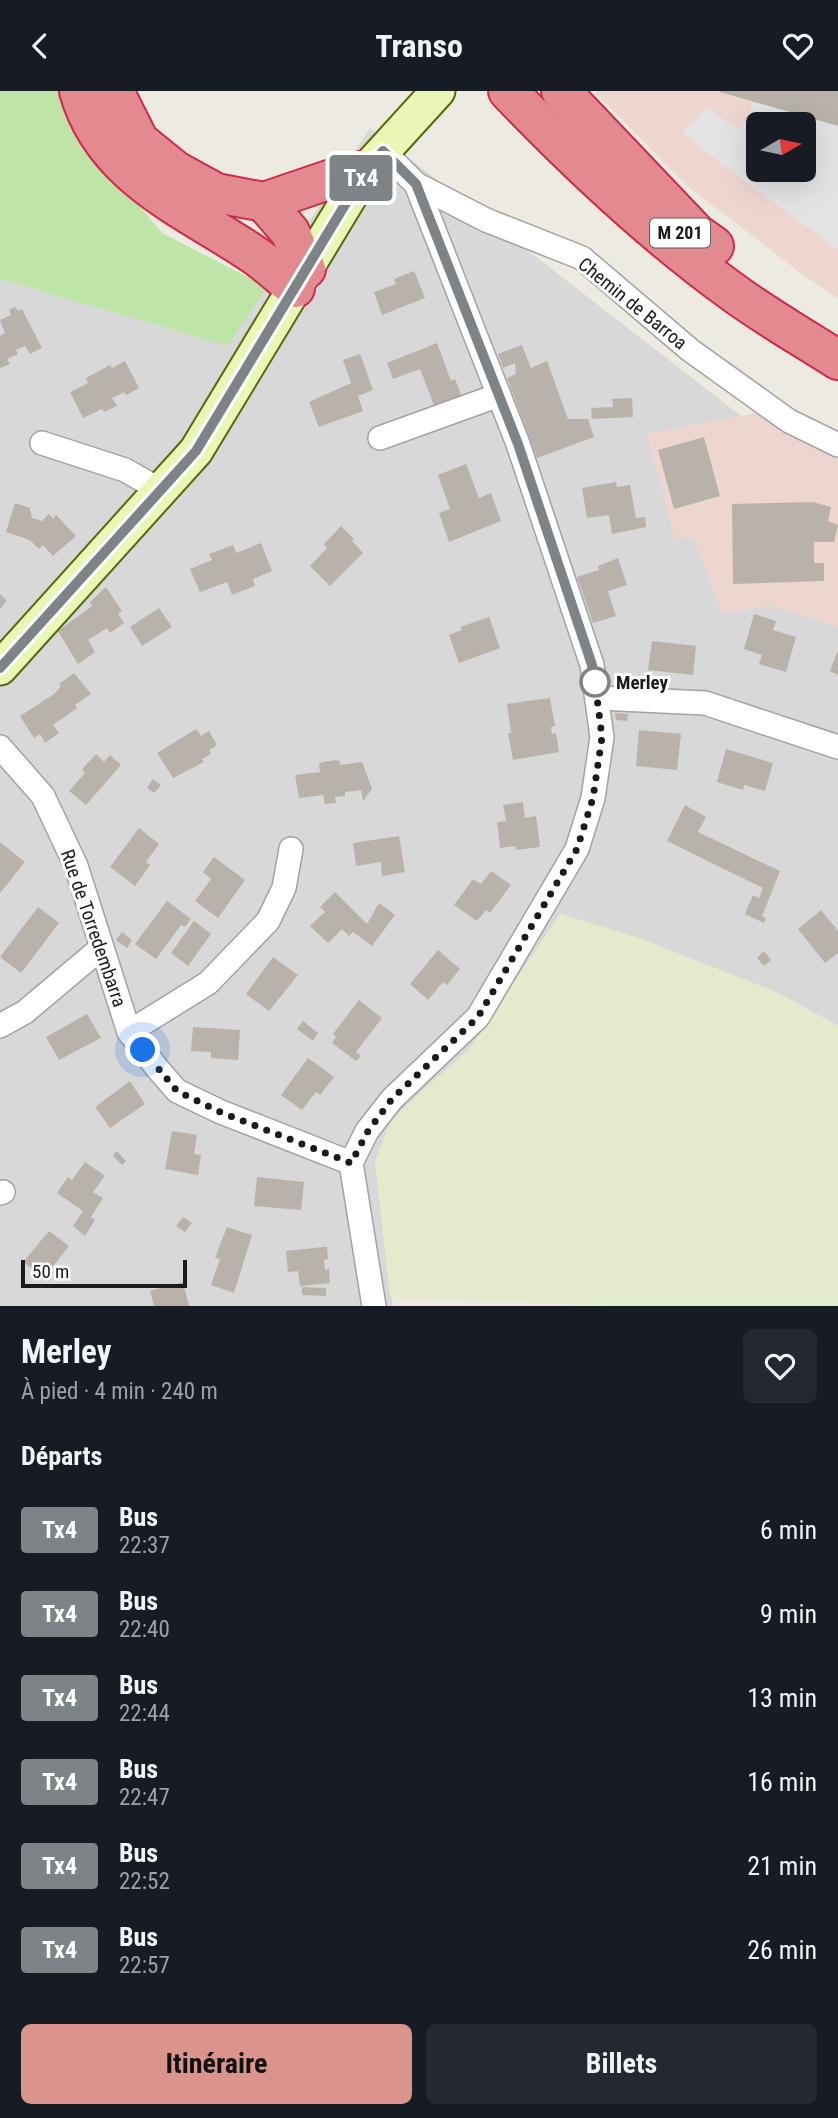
<!DOCTYPE html>
<html lang="fr">
<meta charset="utf-8">
<style>
body{margin:0;font-family:"Roboto Condensed",sans-serif;background:#242831;color:#f1f3f6;height:100vh;display:flex;flex-direction:column;font-size:26px;white-space:nowrap}
*{box-sizing:border-box;margin:0}
p{font-size:23px;color:#9ea1a6}
.icon{flex:none;width:38px;height:38px;fill:none;stroke:currentColor;stroke-width:2;stroke-linecap:round;stroke-linejoin:round}
.map{position:relative;height:1215px;overflow:hidden}
.details{display:flex;flex-direction:column;background:#171b24;flex:1}
.details>*{flex:none}
.badge{padding:0 14px;border-radius:5px;font-size:24px;line-height:46px}
.needle{width:46px;rotate:81deg}
.fabs{position:absolute;left:746px;top:21px;display:grid;gap:14px}
.fabs a{display:grid;place-items:center;width:70px;height:70px;border-radius:10px;background:#171b24;box-shadow:0 7px 28px #0002;font-size:35px}
.scale{position:absolute;left:21px;bottom:18px;width:166px;box-sizing:border-box;padding-left:7px;border:4px solid #1b1b1b;border-top:0;font-size:19px;line-height:24px;white-space:nowrap;color:#1b1b1b;-webkit-text-stroke:5px #fff;paint-order:stroke}
.you{position:absolute;width:35px;height:35px;margin:-18px;border:5px solid #fff;border-radius:50%;background:#1a73e8;box-shadow:0 0 0 10px #1a73e833}
.map>.badge{position:absolute;translate:-50% -50%;box-shadow:0 0 0 4px #fff}
h2{padding:0 21px;font-size:26px;line-height:63px}
.round{display:grid;place-items:center;flex:none;width:74px;height:74px;border-radius:10px;background:#242831}
.headline{display:flex;align-items:center;justify-content:space-between;height:119px;padding:0 21px}
h1{font-size:33px;font-weight:700;line-height:52px}
.cta{display:flex;gap:14px;margin-top:auto;padding:14px 21px}
.cta a{flex:1;height:80px;border-radius:10px;background:#da948b;color:#111;font-size:28px;font-weight:700;line-height:80px;text-align:center}
.cta a+a{background:#242831;color:#f1f3f6}
ul{padding:0;list-style:none}
li{display:flex;align-items:center;gap:21px;height:84px;padding:0 21px}
li div{flex:1}
li b{display:block;font-size:26px}
li em{font-style:normal}
li .badge{min-width:77px;font-weight:700;text-align:center}
header{display:flex;justify-content:space-between;align-items:center;height:91px;padding:0 21px;background:#171b24;font-size:32px;font-weight:700}
.map>svg:first-child{display:block}
.residential{fill:#d9d8d8}
.commercial{fill:#edd5d0;fill-rule:evenodd}
.farmland{fill:#e4ebcc}
.grass{fill:#bee5a7}
.parking{fill:#e3e3e3;fill-rule:evenodd}
.building{fill:#b8b2aa}
.lines{fill:none;stroke-linecap:round;stroke-linejoin:round}
.street-casing{stroke:#a2a2a2;stroke-width:26}
.secondary-casing{stroke:#536b09;stroke-width:37}
.highway-casing{stroke:#ce2a4c;stroke-width:42}
.street{stroke:#fff;stroke-width:23}
.secondary{stroke:#eaf6b5;stroke-width:33}
.highway{stroke:#e28a8f;stroke-width:38}
.line-casing{stroke:#fff;stroke-width:16}
.line{stroke:#7d8386;stroke-width:10}
.walk{stroke:#1b1b1b;stroke-width:7;stroke-dasharray:0 12.6}
.stop-dot{fill:#fff;stroke:#7d8386;stroke-width:3.5}
.labels{text-anchor:middle;stroke-width:6;stroke-linejoin:round;paint-order:stroke}
.shield{fill:#fff;stroke:#5f5f5f;stroke-width:2}
.shield-label{font-size:18px;font-weight:bold;fill:#1b1b1b}
.street-label{font-size:19px;fill:#1b1b1b;stroke:#fff}
.stop-label{font-size:19px;font-weight:bold;fill:#1b1b1b;stroke:#fff;text-anchor:start}
</style>
<header><svg class="icon" aria-label="back" viewBox="0 0 24 24"><path d="M15 5l-7 7 7 7"/></svg>Transo<svg class="icon" aria-label="heart" viewBox="0 0 24 24"><path d="M12 20l-8-8c-3-5 5-10 8-4 3-6 11-1 8 4z"/></svg></header>
<div class="map">
<svg width="838" height="1215" viewBox="0 0 838 1215">
<rect width="100%" height="100%" fill="#eceae1"/>
<polygon class="residential" points="370,37 741,325 647,343 694,447 723,523 770,514 838,536 838,935 776,901 641,848 560,823 471,956 391,1029 375,1071 393,1215 0,1215 0,188 228,255"/>
<g class="commercial">
<path d="M594 0H838V207L802 183 685 93ZM758 33H803V79H758Z"/>
<polygon points="762,321 838,355 838,536 770,514 723,523 694,448 675,447 647,343"/>
</g>
<polygon class="farmland" points="560,823 641,848 776,901 838,935 838,1215 614,1215 390,1206 375,1071 391,1029 471,956"/>
<polygon class="grass" points="0,0 69,0 80,43 162,142 267,196 228,255 0,188"/>
<path class="parking" d="M753 10 838 35V159L723 74 682 41 709 16 730 34 740 37 747 30ZM758 33H803V79H758Z"/>
<g class="building">
<polygon points="720,0 838,0 838,35 720,1"/>
<polygon points="414,180 425,207 382,224 374,201 396,193 394,188"/>
<polygon points="15,216 18,220 22,218 42,257 30,263 25,255 16,259 18,263 7,268 10,273 0,277 0,245 5,242 0,229 11,224 9,219"/>
<polygon points="437,252 451,290 455,288 462,306 435,317 420,278 393,288 387,272"/>
<polygon points="522,254 531,277 547,270 568,328 588,328 594,346 537,367 507,287 516,283 515,272 503,277 498,263"/>
<polygon points="360,263 373,299 358,305 363,320 319,336 309,311 351,292 343,269"/>
<polygon points="125,270 139,297 126,304 124,301 112,307 117,315 104,321 102,318 83,327 70,301 88,292 86,287 110,274 112,277"/>
<polygon points="632,307 633,326 592,328 591,317 613,316 612,308"/>
<polygon points="704,346 720,405 674,418 658,359"/>
<polygon points="466,373 479,407 491,402 501,430 449,451 439,422 450,418 438,384"/>
<polygon points="616,391 617,396 630,394 636,427 645,426 646,436 612,443 609,424 587,427 582,397"/>
<polygon points="813,411 831,416 828,430 838,434 834,451 814,451 814,472 824,472 824,490 733,493 732,413"/>
<polygon points="15,412 30,417 32,427 42,430 49,423 53,428 56,424 76,445 53,465 43,454 39,458 30,449 6,441"/>
<polygon points="341,435 354,448 352,450 363,462 330,495 310,475 327,457 324,453"/>
<polygon points="261,452 272,480 253,488 255,495 232,504 227,491 200,501 190,478 212,469 209,463 233,454 236,462"/>
<polygon points="618,467 627,494 608,500 616,525 593,532 577,486 599,479 598,475"/>
<polygon points="106,496 122,520 118,523 124,532 110,542 107,537 88,549 95,561 78,573 58,540 92,515 90,511"/>
<polygon points="0,503 7,510 0,518"/>
<polygon points="159,517 172,536 142,555 130,536"/>
<polygon points="754,523 776,530 773,539 796,546 786,581 759,573 762,564 744,558"/>
<polygon points="489,526 500,557 459,572 449,544 462,539 460,536"/>
<polygon points="652,550 696,555 693,584 648,579"/>
<polygon points="838,559 838,584 830,580"/>
<polygon points="74,582 91,603 75,614 77,617 53,634 59,642 45,652 40,643 34,647 20,625 54,603 61,595 59,593"/>
<polygon points="550,607 555,635 551,636 552,643 556,642 559,661 513,669 508,642 511,642 507,613"/>
<polygon points="615,622 628,623 627,630 616,629"/>
<polygon points="196,638 201,645 209,640 217,654 209,659 211,663 202,668 204,671 173,687 157,662"/>
<polygon points="639,639 681,643 677,679 636,675"/>
<polygon points="726,658 773,672 765,700 744,694 743,699 717,691"/>
<polygon points="96,663 104,671 110,664 121,674 86,714 69,700 85,682 82,678"/>
<polygon points="336,669 340,670 340,674 362,671 372,698 363,710 361,699 345,701 345,705 335,706 336,712 325,713 323,704 299,707 295,684 320,681 319,673 322,671"/>
<polygon points="153,688 161,694 154,702 147,697"/>
<polygon points="523,711 525,727 536,725 540,756 516,759 515,755 500,757 497,731 506,730 503,714"/>
<polygon points="685,714 706,726 698,741 780,780 762,825 766,827 764,832 745,823 753,804 759,807 763,797 667,750"/>
<polygon points="139,737 159,753 146,771 150,774 135,795 110,776"/>
<polygon points="399,745 405,781 382,785 381,771 356,775 353,752"/>
<polygon points="0,751 25,771 0,802"/>
<polygon points="214,766 245,789 218,827 195,810 211,788 203,781"/>
<polygon points="491,780 511,794 490,822 486,819 477,830 454,814 473,788 481,793"/>
<polygon points="335,801 367,833 379,812 395,824 372,855 353,841 349,845 342,838 328,852 310,835 325,821 320,816"/>
<polygon points="167,810 191,828 185,836 181,834 156,868 135,853"/>
<polygon points="38,816 59,832 21,882 0,866"/>
<polygon points="821,819 838,840 838,862 825,872 798,838"/>
<polygon points="194,830 211,843 188,875 171,862"/>
<polygon points="122,841 132,849 127,857 116,849"/>
<polygon points="438,859 460,878 447,894 443,891 428,909 410,893"/>
<polygon points="764,860 771,869 764,875 757,867"/>
<polygon points="273,866 298,884 269,920 246,903"/>
<polygon points="359,909 382,927 356,961 361,965 356,970 332,952 336,946 333,943"/>
<polygon points="87,923 101,947 59,969 46,946"/>
<polygon points="303,930 318,942 313,950 297,938"/>
<polygon points="193,936 240,939 238,969 211,967 211,961 191,960"/>
<polygon points="308,967 334,986 320,1004 316,1001 302,1019 281,1004"/>
<polygon points="130,990 145,1013 110,1037 95,1016"/>
<polygon points="172,1040 197,1044 194,1063 201,1064 198,1084 165,1078"/>
<polygon points="117,1060 126,1070 122,1074 113,1065"/>
<polygon points="85,1071 105,1085 93,1101 103,1107 91,1126 95,1129 85,1145 73,1135 83,1120 57,1102 68,1086 72,1089"/>
<polygon points="257,1086 304,1091 301,1119 254,1115"/>
<polygon points="183,1126 192,1132 185,1141 176,1135"/>
<polygon points="227,1136 252,1144 234,1202 211,1194 220,1168 215,1167"/>
<polygon points="49,1140 69,1155 44,1187 23,1171"/>
<polygon points="323,1156 327,1156 328,1168 324,1169 325,1179 329,1178 330,1192 300,1195 298,1180 288,1181 286,1160"/>
<polygon points="183,1191 189,1215 154,1215 150,1200"/>
<polygon points="302,1196 326,1197 326,1205 302,1204"/>
</g>
<g class="lines">
<g class="street-casing">
<g id="street">
<polyline points="416,93 486,129 582,167 690,259 789,330 838,354"/>
<polyline points="380,347 499,304"/>
<polyline points="42,352 125,379 160,399"/>
<polyline points="598,607 705,612 838,656"/>
<polyline points="0,656 43,705 76,775 129,941 157,977 177,1000 221,1021 351,1072"/>
<polyline points="0,935 25,921 101,857"/>
<polyline points="129,941 208,892 268,830 284,797 291,758"/>
<polyline points="0,1102 3,1101"/>
<polyline points="374,1215 351,1072 367,1040 392,1008 478,926 577,758 593,707 602,646 592,574 518,353 416,93 383,60"/>
</g>
</g>
<g class="secondary-casing">
<polyline id="secondary" points="0,577 196,360 366,79 438,0"/>
</g>
<g class="highway-casing">
<g id="highway">
<path d="M79 0C103 86 186 118 253 163 268 173 281 186 295 197"/>
<polyline points="114,0 139,50 176,80 216,102 264,111 343,84 366,79"/>
<path d="M508 0C577 72 650 141 730 199 765 225 802 246 838 269"/>
<polyline points="561,0 697,143 714,155"/>
<polyline points="264,111 290,141 306,178"/>
</g>
</g>
<use href="#street" class="street"/>
<use href="#secondary" class="secondary"/>
<use href="#highway" class="highway"/>
</g>
<g class="lines">
<g class="line-casing">
<polyline id="line" points="0,577 196,360 366,79 383,60 416,93 518,353 592,574 595,591"/>
</g>
<use href="#line" class="line"/>
<polyline class="walk" points="143,959 177,1000 220,1021 351,1072 368,1040 392,1008 478,926 577,758 593,707 602,646 595,591"/>
</g>
<circle class="stop-dot" cx="595" cy="591" r="14"/>
<g class="labels">
<rect class="shield" x="650" y="127.5" width="60" height="29" rx="5"/>
<g class="shield-label">
<text x="680" y="148">M 201</text>
</g>
<g class="street-label">
<text transform="translate(633 212) rotate(39)" y="7">Chemin de Barroa</text>
<text transform="translate(94 837) rotate(71)" y="7">Rue de Torredembarra</text>
</g>
<g class="stop-label">
<text x="616" y="598">Merley</text>
</g>
</g>
</svg>
<div class="fabs">
<a><svg class="needle" viewBox="-14 -14 28 28"><path d="M0-13l5 13h-10z" fill="#e53935"/><path d="M0 13l5-13h-10z" fill="#9ea1a6"/></svg></a>
</div>
<div class="scale">50 m</div>
<div class="you" style="left:143px;top:959px"></div>
<b class="badge" style="left:361px;top:87px;background:#7d8386;color:#fff">Tx4</b>
</div>
<section class="details">
<div class="headline"><div><h1>Merley</h1><p>À pied · 4 min · 240 m</p></div><a class="round"><svg class="icon" aria-label="heart" viewBox="0 0 24 24"><path d="M12 20l-8-8c-3-5 5-10 8-4 3-6 11-1 8 4z"/></svg></a></div>
<h2>Départs</h2>
<ul>
<li><span class="badge" style="background:#7d8386;color:#fff">Tx4</span><div><b>Bus</b><p>22:37</p></div><em>6 min</em></li>
<li><span class="badge" style="background:#7d8386;color:#fff">Tx4</span><div><b>Bus</b><p>22:40</p></div><em>9 min</em></li>
<li><span class="badge" style="background:#7d8386;color:#fff">Tx4</span><div><b>Bus</b><p>22:44</p></div><em>13 min</em></li>
<li><span class="badge" style="background:#7d8386;color:#fff">Tx4</span><div><b>Bus</b><p>22:47</p></div><em>16 min</em></li>
<li><span class="badge" style="background:#7d8386;color:#fff">Tx4</span><div><b>Bus</b><p>22:52</p></div><em>21 min</em></li>
<li><span class="badge" style="background:#7d8386;color:#fff">Tx4</span><div><b>Bus</b><p>22:57</p></div><em>26 min</em></li>
</ul>
<div class="cta"><a>Itinéraire</a><a>Billets</a></div>
</section>
